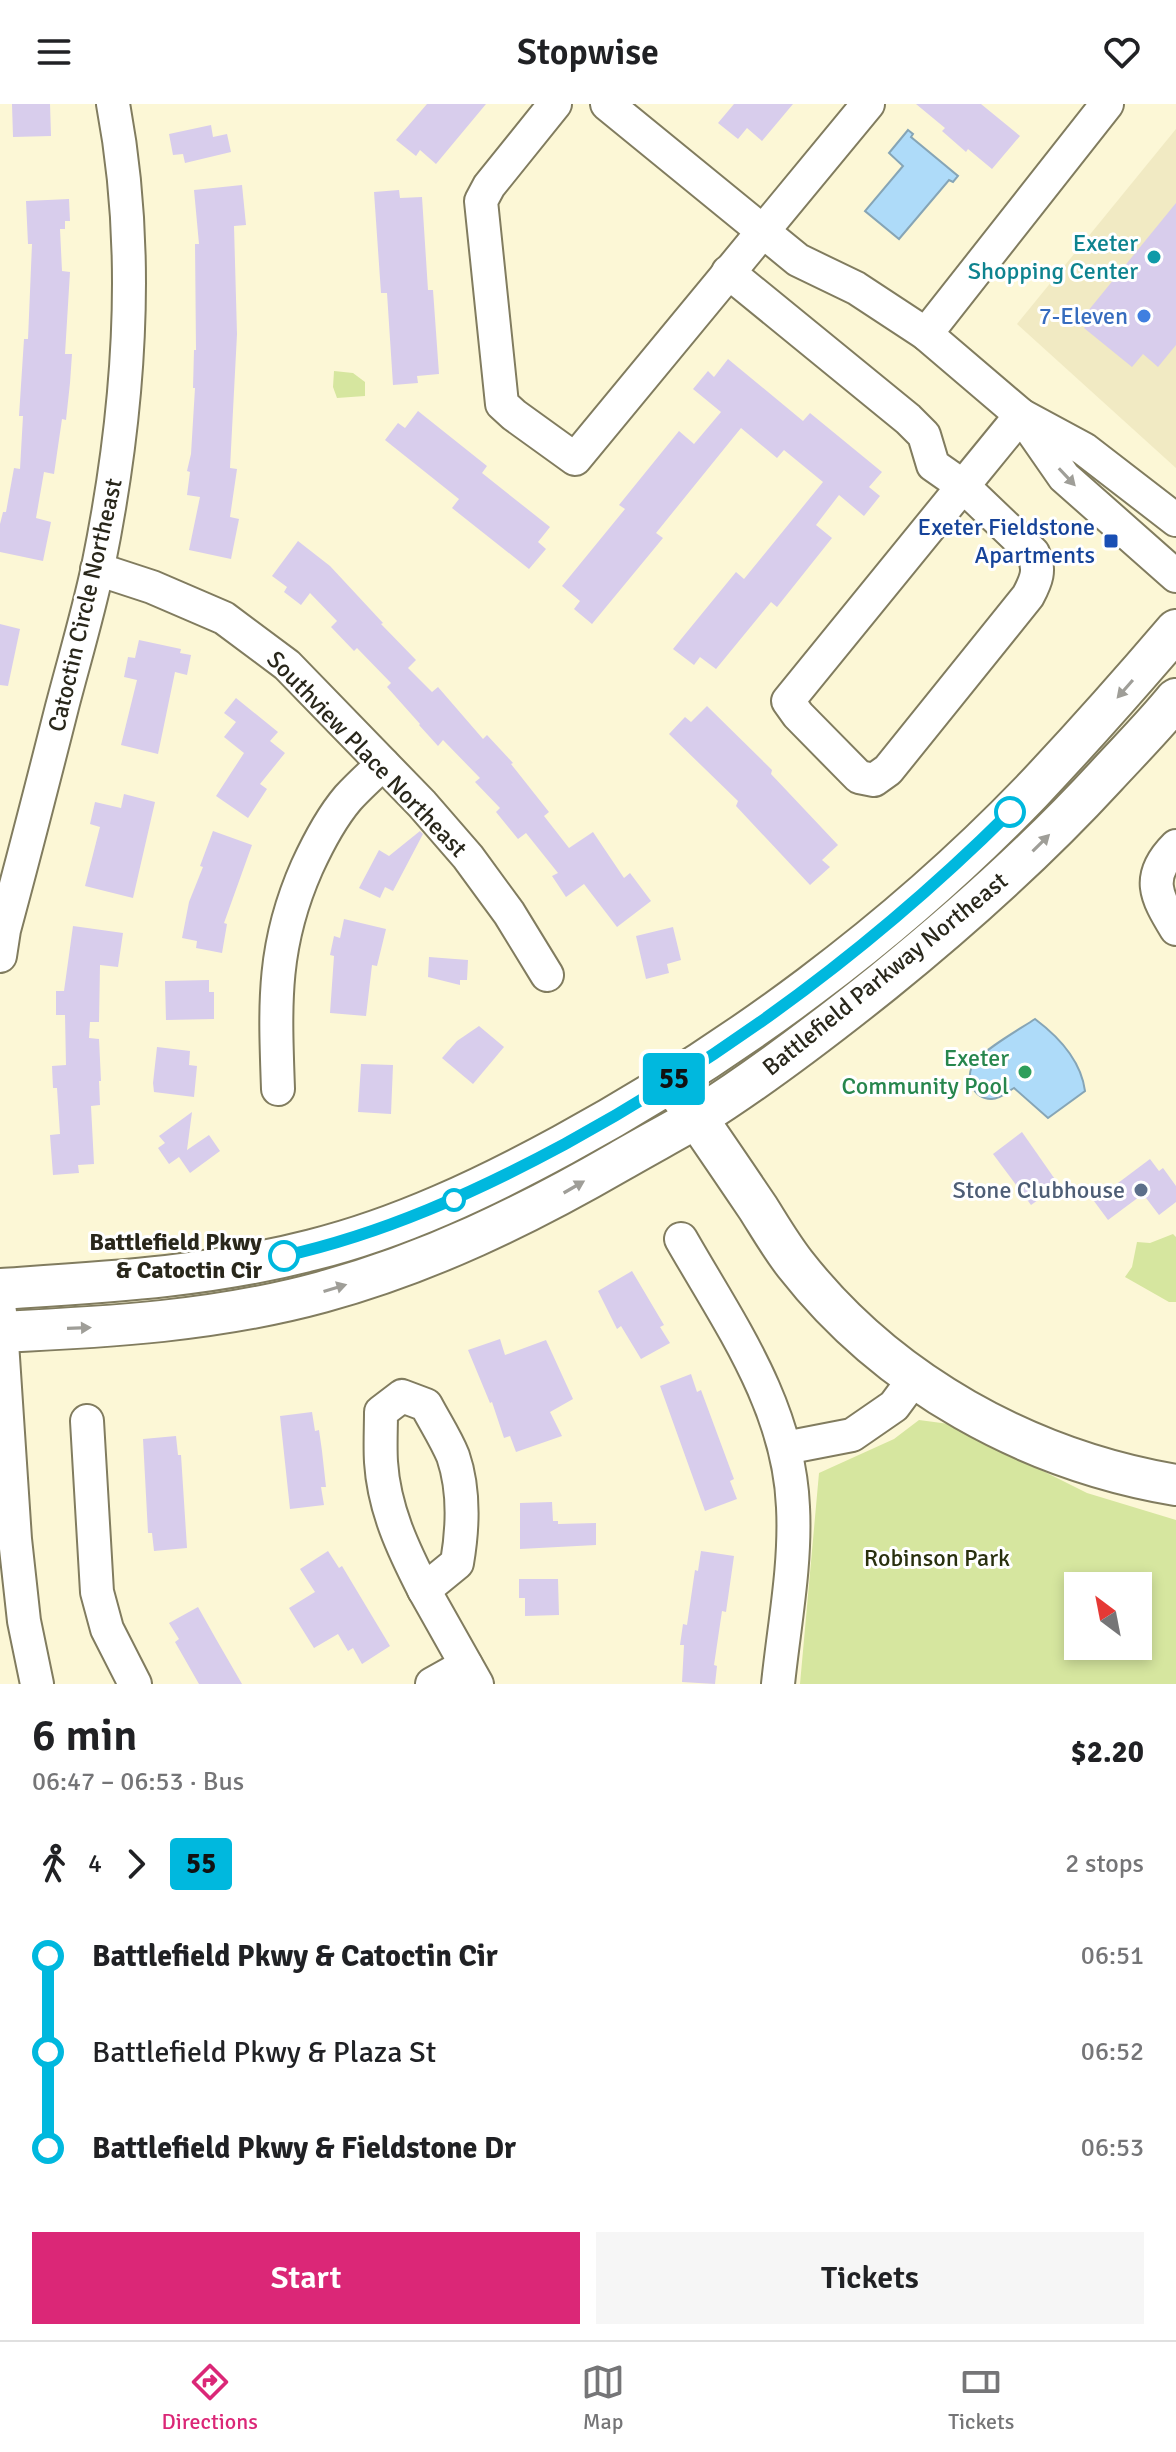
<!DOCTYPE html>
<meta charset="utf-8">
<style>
body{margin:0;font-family:Signika,sans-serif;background:#f6f6f6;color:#202124;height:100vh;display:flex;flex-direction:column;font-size:30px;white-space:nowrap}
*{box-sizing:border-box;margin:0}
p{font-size:26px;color:#757577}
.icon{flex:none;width:44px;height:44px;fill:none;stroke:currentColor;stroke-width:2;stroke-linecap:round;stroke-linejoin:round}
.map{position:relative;height:1580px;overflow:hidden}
.sheet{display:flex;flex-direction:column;background:#fff;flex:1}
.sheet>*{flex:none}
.badge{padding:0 16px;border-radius:6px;font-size:28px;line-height:52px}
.needle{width:52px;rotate:328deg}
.controls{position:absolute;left:1064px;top:1468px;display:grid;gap:16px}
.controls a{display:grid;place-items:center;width:88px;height:88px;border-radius:0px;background:#fff;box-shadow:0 4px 12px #0003;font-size:40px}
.map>.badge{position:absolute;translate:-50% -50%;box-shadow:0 0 0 4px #fff}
.legs{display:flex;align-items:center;gap:12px;height:88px;padding:0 32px;font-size:26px}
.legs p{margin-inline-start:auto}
.summary{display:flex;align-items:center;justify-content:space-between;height:136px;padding:0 32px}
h1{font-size:44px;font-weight:600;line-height:60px}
.primary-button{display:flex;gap:16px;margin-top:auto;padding:16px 32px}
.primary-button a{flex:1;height:92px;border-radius:0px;background:#db2777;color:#fff;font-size:32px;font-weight:600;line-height:92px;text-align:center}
.primary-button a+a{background:#f6f6f6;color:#202124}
ul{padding:0 32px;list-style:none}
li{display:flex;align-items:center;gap:28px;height:96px;font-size:30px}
li i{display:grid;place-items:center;width:12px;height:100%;margin:0 10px;background:currentColor}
li i::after{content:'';width:20px;height:20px;margin:-10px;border:6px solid;border-radius:50%;background:#fff}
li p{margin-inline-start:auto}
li:first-child i{background:linear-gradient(#0000 50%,currentColor 0)}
li:last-child i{background:linear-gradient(currentColor 50%,#0000 0)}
header{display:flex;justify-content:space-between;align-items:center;height:104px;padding:0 32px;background:#fff;font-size:36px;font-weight:600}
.menu{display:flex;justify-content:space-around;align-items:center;height:112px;border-top:2px solid #e0e0e0;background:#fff;font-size:22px;color:#757577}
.menu a{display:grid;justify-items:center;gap:4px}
.menu .current{color:#db2777}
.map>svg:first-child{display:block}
.built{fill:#f1eac3}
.green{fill:#d6e69f;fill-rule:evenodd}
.water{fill:#aedbf9;stroke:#86a5b6;stroke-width:2}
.building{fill:#d8cdec}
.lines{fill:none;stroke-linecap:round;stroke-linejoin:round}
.minor-casing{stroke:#817c5f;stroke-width:36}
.major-casing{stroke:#817c5f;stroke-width:44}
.minor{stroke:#fff;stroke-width:32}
.major{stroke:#fff;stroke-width:40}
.oneway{fill:#9f9e98}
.line-1-casing{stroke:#fff;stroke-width:18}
.line-1{stroke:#00b8de;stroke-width:12}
.culture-dot{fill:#0f9aa8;stroke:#fff;stroke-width:3}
.shop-dot{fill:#3f7fe0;stroke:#fff;stroke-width:3}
.transit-dot{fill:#1a4fb4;stroke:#fff;stroke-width:3}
.stop-1-dot{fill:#fff;stroke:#00b8de;stroke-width:4}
.leisure-dot{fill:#2e9e5b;stroke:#fff;stroke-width:3}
.service-dot{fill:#5c6f8a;stroke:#fff;stroke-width:3}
.labels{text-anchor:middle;stroke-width:6;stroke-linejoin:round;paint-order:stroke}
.culture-label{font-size:24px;fill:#0d838f;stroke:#fff;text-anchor:end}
.shop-label{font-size:24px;fill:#366cbe;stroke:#fff;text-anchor:end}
.transit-label{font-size:24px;fill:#164399;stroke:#fff;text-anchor:end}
.street-label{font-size:24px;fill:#29271b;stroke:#fff}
.leisure-label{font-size:24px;fill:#27864d;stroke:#fff;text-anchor:end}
.service-label{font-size:24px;fill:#4e5e75;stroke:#fff;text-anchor:end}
.stop-label{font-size:24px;font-weight:bold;fill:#29271b;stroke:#fff;text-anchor:end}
.park-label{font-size:24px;fill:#29300e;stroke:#fff}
</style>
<header><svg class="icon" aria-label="menu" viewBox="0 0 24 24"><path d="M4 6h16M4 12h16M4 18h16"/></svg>Stopwise<svg class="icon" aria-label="heart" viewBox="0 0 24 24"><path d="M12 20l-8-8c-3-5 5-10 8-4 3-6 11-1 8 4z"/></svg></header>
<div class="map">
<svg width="1176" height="1580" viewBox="0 0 1176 1580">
<rect width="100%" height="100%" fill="#fcf7d6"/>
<polygon class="built" points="1176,25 1176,364 1017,220"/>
<g class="green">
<polygon points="334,267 353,269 365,278 365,292 337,294 333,283"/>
<polygon points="1173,1130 1176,1133 1176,1198 1169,1198 1125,1173 1132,1163 1137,1138 1150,1139"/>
<path d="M919 1316 949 1320 1087 1389 1176 1416V1580H800L819 1369 894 1335ZM1078 1482H1138V1542H1078Z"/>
</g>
<g class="water">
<polygon points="908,26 913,30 911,33 958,72 953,78 949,76 899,135 865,107 903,62 889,49"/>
<path d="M1035 915C1059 933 1081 956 1085 987L1048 1014 1014 984C1007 988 1000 995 992 995 973 996 964 973 974 959 983 946 1020 925 1035 915Z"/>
</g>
<g class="building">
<polygon points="12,0 50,0 51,32 13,33"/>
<polygon points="427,0 486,0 436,60 420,46 416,52 396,36"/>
<polygon points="734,0 793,0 762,37 747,24 738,35 718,19"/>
<polygon points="916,0 981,0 1020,32 992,65 968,45 966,48 942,27 945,24"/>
<polygon points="211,21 213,33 227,30 231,48 185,59 183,50 173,51 169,30"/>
<polygon points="242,81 246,121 234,122 237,230 230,364 237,365 230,413 239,415 231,455 189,446 200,393 187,391 190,368 187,367 191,350 195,284 193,284 194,246 196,246 195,140 199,140 194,86"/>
<polygon points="399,86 400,94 422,93 428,186 433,186 439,270 417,272 418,279 393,281 387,189 381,189 374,88"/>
<polygon points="69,95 70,117 65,117 65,125 60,125 62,167 70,168 65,250 72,250 70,279 66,316 62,315 54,370 44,368 36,414 51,418 43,457 0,448 0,420 3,408 6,408 14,364 20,365 23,312 19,312 24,235 28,235 32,140 28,140 26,97"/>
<polygon points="1176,99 1176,241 1158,263 1143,250 1132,263 1084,224 1094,212 1088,207"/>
<polygon points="728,255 803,317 810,309 882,368 869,383 880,392 864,412 839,391 816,421 832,434 777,503 771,498 716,565 700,553 694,561 673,545 736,468 744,475 823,378 784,346 777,354 741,324 656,429 663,434 592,520 574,505 580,497 562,482 625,405 619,401 679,327 694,340 721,308 693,285 708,267 714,273"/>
<polygon points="418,307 487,362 482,369 550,423 538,438 546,445 529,465 452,404 459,395 385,336 398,319 405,324"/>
<polygon points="298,437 330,462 383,519 381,520 416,556 408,564 432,588 438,583 483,635 487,631 513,659 511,660 549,708 544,712 569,744 593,728 624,774 630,769 651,797 617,823 584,780 566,793 552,772 558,769 526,729 518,735 496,708 500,704 475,678 480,674 443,636 438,642 419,621 420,620 387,583 391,579 357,544 354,547 331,523 337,517 310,489 301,501 284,488 287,483 272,472"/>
<polygon points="0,520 20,525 8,582 0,581"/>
<polygon points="139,536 181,545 180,549 191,551 187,571 175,568 158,650 121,641 137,576 124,573 128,553 135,554"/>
<polygon points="236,594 278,628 270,637 285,649 260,680 267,685 248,714 216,692 244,649 224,633 236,618 224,609"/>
<polygon points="707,602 772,666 771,670 838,741 822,756 830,763 810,781 736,702 738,697 669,630 685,613 691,618"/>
<polygon points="124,690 155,698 133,794 85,782 100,723 90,720 95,698 121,704"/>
<polygon points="213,727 252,741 224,819 227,820 222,849 196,844 197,837 182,834 189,798 203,763 200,762"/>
<polygon points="420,727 423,730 393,787 385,783 380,794 359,784 379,746 389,752"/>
<polygon points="344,815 386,825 377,862 372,861 366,912 330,909 334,852 330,851 334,832 340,834"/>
<polygon points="73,822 123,829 118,863 100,861 99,918 90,918 89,934 99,935 101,977 99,977 100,1001 91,1002 94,1060 78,1061 79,1069 53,1071 50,1031 60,1030 57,984 53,984 52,962 66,961 65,911 56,911 56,887 64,887"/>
<polygon points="673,823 681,856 667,860 669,869 646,875 636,832"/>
<polygon points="429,853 468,856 467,876 460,876 460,881 428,873"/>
<polygon points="209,876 209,888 214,888 214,915 166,916 165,877"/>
<polygon points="479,922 504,943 473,980 442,954 457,937"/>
<polygon points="157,943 190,947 189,961 197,962 194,993 154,988 153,979"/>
<polygon points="361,960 393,961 391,1010 358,1008"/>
<polygon points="192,1008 187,1046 209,1031 220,1047 190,1069 179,1053 169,1060 158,1044 165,1039 159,1032"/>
<polygon points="1022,1028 1059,1081 1031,1101 993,1050"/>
<polygon points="1150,1055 1159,1067 1163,1064 1176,1082 1176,1098 1159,1111 1143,1090 1108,1116 1094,1097"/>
<polygon points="632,1167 664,1221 660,1223 670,1239 641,1255 621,1222 617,1225 598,1187"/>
<polygon points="500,1235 505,1251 546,1236 573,1295 550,1308 562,1332 516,1348 510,1332 504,1334 492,1298 490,1299 468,1246"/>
<polygon points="691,1270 697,1288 701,1286 734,1375 730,1377 737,1395 705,1407 660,1282"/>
<polygon points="312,1308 315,1327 319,1326 322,1347 326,1383 321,1383 324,1401 290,1405 280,1312"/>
<polygon points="176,1332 178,1351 181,1351 187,1444 154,1447 152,1429 148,1429 143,1335"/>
<polygon points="552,1398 553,1417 558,1417 558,1420 596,1419 596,1441 520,1445 520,1399"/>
<polygon points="328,1447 339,1464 342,1462 390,1542 362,1560 353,1544 348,1547 338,1530 314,1544 289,1504 315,1488 300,1465"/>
<polygon points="701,1447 734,1452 726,1508 722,1507 714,1561 717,1562 715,1580 682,1578 684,1541 680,1541 683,1520 687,1521 695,1466 698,1467"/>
<polygon points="519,1475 558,1475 559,1511 525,1512 525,1494 519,1494"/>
<polygon points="198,1503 216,1535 242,1580 199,1580 175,1538 179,1535 169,1519"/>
</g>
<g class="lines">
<g class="minor-casing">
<g id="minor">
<polyline points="555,0 489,82 481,97 502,300 514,311 575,355 868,0"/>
<polyline points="607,0 798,156 856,184 926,230 1021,311 1084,345 1176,416"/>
<polyline points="728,168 908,315 924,331 933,361 963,382 1021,311"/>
<polyline points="926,230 1107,0"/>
<polyline points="1025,317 1064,373 1176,472"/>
<path d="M963 382 1033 449C1041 466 1036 477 1028 492L888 666 874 676 859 673 798 611 788 597Z"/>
<polyline points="97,465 152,483 224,514 287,561 422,700 468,753 509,809 547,871"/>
<path d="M1176 742C1145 773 1156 792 1176 825"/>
<path d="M0 852 4 826C24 752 43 678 62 603 74 557 88 510 98 463 129 311 142 153 113 0"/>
<path d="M278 985C275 900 272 842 307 763 318 739 331 714 348 694 359 682 371 671 383 660"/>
<path d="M681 1135C729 1219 789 1302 793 1403 796 1461 784 1522 778 1580"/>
<polyline points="0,1208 15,1435 24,1517 37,1580"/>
<path d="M402 1292 426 1301C435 1318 446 1335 453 1352 465 1387 463 1424 457 1459L424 1486C403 1445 384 1405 381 1358 380 1341 381 1324 381 1308Z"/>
<polyline points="87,1317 97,1488 107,1525 135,1580"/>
<polyline points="785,1344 852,1331 894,1302 914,1275"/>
<polyline points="424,1486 477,1580"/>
<polyline points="432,1580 466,1561"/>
</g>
</g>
<g class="major-casing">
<g id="major">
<path d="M682 993C708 1030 733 1067 758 1104 770 1123 781 1142 795 1160 888 1279 1028 1356 1176 1381"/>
<path d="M0 1185C107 1178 207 1173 312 1146 400 1124 484 1084 563 1041 734 948 896 828 1031 688 1081 635 1129 581 1176 526"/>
<path d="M0 1228C109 1223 216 1217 322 1188 428 1159 525 1112 620 1057 646 1042 672 1028 698 1013 762 973 823 926 883 878 962 814 1037 747 1106 672 1130 646 1154 622 1176 595"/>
</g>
</g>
<use href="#minor" class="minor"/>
<use href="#major" class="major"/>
</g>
<defs><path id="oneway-solid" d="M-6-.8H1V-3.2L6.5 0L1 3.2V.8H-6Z" transform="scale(2)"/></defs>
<g class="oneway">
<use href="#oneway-solid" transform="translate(1067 373) rotate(47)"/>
<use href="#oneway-solid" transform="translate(1125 585) rotate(131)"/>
<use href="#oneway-solid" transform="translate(1041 739) rotate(-45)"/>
<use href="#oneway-solid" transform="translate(574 1083) rotate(-30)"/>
<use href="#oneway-solid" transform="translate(335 1184) rotate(-17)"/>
<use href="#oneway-solid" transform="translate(79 1224) rotate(-2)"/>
</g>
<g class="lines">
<g class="line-1-casing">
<path id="line-1" d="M284 1152C383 1130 476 1088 565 1040 728 951 878 839 1010 708"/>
</g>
<use href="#line-1" class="line-1"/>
</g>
<circle class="culture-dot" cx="1154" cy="153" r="8"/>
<circle class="shop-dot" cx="1144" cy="212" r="8"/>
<rect class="transit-dot" x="1103" y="429" width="16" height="16" rx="4"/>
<g class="stop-1-dot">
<circle cx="1010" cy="708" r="14"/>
<circle cx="454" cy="1096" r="10"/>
<circle cx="284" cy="1152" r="14"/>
</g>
<circle class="leisure-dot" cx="1025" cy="968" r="8"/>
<circle class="service-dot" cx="1141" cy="1086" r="8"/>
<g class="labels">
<g class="culture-label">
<text x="1138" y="147">Exeter<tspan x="1138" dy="28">Shopping Center</tspan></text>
</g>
<g class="shop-label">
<text x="1128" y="220">7-Eleven</text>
</g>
<g class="transit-label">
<text x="1095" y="431">Exeter Fieldstone<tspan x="1095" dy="28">Apartments</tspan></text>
</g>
<g class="street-label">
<text transform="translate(85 501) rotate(-77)" y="8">Catoctin Circle Northeast</text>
<text transform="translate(367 650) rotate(46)" y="8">Southview Place Northeast</text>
<text transform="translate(885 870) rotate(-39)" y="8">Battlefield Parkway Northeast</text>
</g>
<g class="leisure-label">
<text x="1009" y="962">Exeter<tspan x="1009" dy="28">Community Pool</tspan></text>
</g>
<g class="service-label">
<text x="1125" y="1094">Stone Clubhouse</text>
</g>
<g class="stop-label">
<text x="262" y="1146">Battlefield Pkwy<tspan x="262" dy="28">&amp; Catoctin Cir</tspan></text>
</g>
<g class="park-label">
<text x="937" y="1462">Robinson Park</text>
</g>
</g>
</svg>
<div class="controls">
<a><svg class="needle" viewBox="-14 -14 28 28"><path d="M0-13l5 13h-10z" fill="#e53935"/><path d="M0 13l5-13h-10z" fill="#757577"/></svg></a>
</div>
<b class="badge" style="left:674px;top:975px;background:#00b8de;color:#111">55</b>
</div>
<section class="sheet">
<div class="summary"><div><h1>6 min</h1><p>06:47 – 06:53 · Bus</p></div><b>$2.20</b></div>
<div class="legs"><svg class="icon" aria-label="walk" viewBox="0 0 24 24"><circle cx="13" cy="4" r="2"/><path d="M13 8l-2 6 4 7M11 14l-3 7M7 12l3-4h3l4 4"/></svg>4<svg class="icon" aria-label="forward" viewBox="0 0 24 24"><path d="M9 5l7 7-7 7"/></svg><b class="badge" style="background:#00b8de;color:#111">55</b><p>2 stops</p></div>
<ul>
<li><i style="color:#00b8de"></i><b>Battlefield Pkwy &amp; Catoctin Cir</b><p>06:51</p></li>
<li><i style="color:#00b8de"></i><span>Battlefield Pkwy &amp; Plaza St</span><p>06:52</p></li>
<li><i style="color:#00b8de"></i><b>Battlefield Pkwy &amp; Fieldstone Dr</b><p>06:53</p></li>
</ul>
<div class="primary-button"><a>Start</a><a>Tickets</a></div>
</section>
<nav class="menu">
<a class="current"><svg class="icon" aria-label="directions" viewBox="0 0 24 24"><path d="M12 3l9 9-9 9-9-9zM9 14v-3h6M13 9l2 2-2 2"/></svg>Directions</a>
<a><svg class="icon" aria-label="map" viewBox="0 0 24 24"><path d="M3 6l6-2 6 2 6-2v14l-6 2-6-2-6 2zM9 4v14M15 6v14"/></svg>Map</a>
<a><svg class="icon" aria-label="tickets" viewBox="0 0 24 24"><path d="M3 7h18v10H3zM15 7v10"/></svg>Tickets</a>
</nav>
